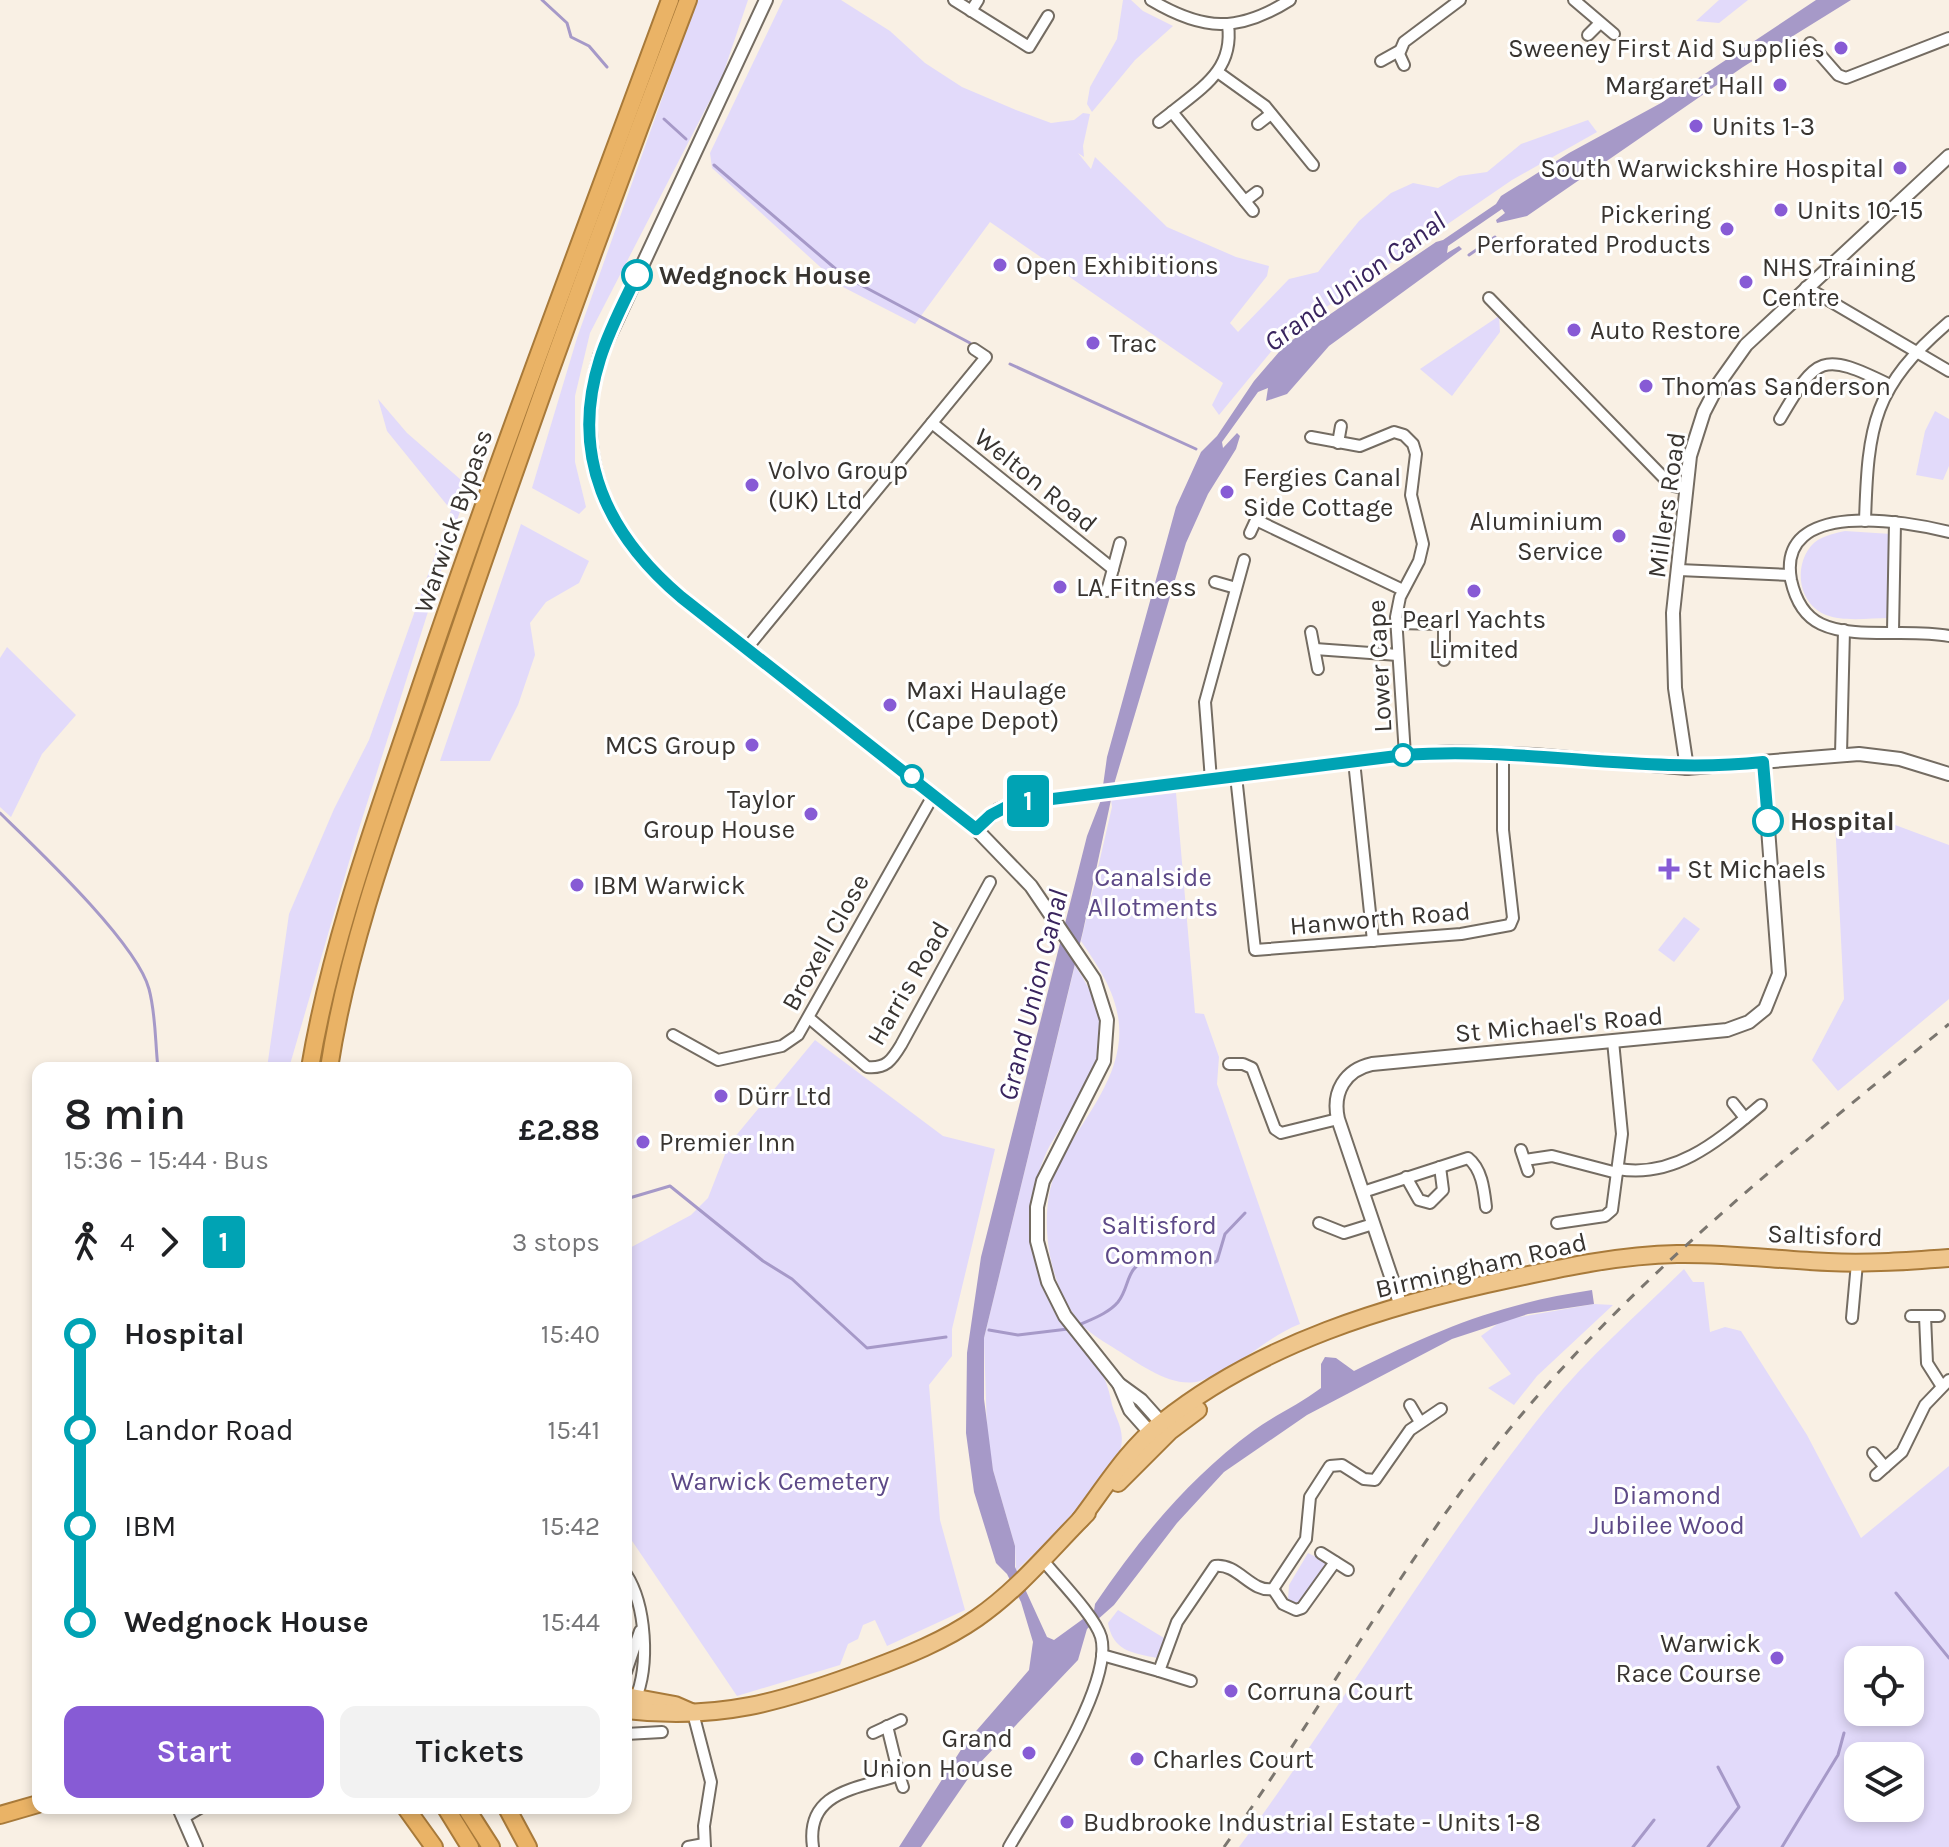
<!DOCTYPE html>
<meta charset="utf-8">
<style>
body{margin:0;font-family:Karla,sans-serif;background:#f2f2f2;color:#202124;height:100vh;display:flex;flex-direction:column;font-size:30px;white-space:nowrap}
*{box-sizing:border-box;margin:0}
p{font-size:26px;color:#757577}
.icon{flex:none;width:44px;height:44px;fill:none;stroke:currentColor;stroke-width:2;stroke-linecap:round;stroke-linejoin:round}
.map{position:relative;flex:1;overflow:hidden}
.side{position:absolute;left:32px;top:1062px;width:600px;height:752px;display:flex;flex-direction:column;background:#fff;border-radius:16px;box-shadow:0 4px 12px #0003}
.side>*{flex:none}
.badge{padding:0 16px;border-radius:6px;font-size:28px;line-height:52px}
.fabs{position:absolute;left:1844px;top:1646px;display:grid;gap:16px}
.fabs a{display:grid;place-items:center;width:80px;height:80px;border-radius:16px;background:#fff;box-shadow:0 4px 12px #0003;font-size:40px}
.map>.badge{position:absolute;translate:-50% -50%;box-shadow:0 0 0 4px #fff}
.legs{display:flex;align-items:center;gap:12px;height:88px;padding:0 32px;font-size:26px}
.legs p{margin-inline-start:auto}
.overview{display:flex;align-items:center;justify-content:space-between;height:136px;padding:0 32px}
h1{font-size:44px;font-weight:600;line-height:60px}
.button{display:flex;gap:16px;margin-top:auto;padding:16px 32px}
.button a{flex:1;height:92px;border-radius:16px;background:#875bd5;color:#fff;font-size:32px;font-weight:600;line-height:92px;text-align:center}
.button a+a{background:#f2f2f2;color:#202124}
ul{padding:0 32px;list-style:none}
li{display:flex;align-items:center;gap:28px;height:96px;font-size:30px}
li i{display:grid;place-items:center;width:12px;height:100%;margin:0 10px;background:currentColor}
li i::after{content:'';width:20px;height:20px;margin:-10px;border:6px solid;border-radius:50%;background:#fff}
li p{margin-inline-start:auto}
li:first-child i{background:linear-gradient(#0000 50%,currentColor 0)}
li:last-child i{background:linear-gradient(currentColor 50%,#0000 0)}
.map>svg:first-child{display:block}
.green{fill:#e2dafa;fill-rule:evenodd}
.water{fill:#a699c8}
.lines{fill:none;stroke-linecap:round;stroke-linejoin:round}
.stream{stroke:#a699c8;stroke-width:3}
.minor-casing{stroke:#746c62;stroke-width:14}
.tertiary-casing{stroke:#746c62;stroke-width:16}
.primary-casing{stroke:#a87a3a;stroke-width:20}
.trunk-casing{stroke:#a87a3a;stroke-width:20}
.minor{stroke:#fff;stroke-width:10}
.tertiary{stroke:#fff;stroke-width:12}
.primary{stroke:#efc68c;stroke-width:16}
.trunk{stroke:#eab366;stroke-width:16}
.rail{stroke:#7b766f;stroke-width:3;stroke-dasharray:10 10;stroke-linecap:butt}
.line-1-casing{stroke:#fff;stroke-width:18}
.line-1{stroke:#00a3b4;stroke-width:12}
.poi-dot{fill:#875bd5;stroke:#fff;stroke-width:3}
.stop-1-dot{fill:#fff;stroke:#00a3b4;stroke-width:4}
.labels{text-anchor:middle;stroke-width:6;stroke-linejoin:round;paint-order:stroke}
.poi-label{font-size:26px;fill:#383430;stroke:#fff;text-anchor:start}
.stop-label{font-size:26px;font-weight:bold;fill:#383430;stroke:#fff;text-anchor:start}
.street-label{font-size:26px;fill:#383430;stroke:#fff}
.park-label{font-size:26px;fill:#5d4987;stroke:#fff}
.water-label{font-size:28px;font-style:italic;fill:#39245e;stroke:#fff}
</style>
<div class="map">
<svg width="1949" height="1847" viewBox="0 0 1949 1847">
<rect width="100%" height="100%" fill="#f9f0e4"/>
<g class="green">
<polygon points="697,0 748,0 722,77 590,333 575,396 575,462 586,507 579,514 532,488 577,338"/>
<polygon points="783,0 841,0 890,31 925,63 962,87 1016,110 1051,123 1074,120 1083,113 1090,114 1083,146 1084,157 1078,153 1091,169 1095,157 1167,227 1236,257 1269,266 1267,276 1230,323 1238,332 1289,279 1318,272 1359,221 1391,193 1413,183 1438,188 1459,176 1487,172 1521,144 1588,120 1597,132 1512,180 1284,336 1219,415 1212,405 1223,383 990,222 915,324 841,286 712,168 710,153"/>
<polygon points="1123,0 1131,0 1143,11 1173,26 1135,60 1092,112 1087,104 1090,87 1117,39"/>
<polygon points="1719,0 1748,0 1719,23 1696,21"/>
<polygon points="1499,316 1500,332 1452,396 1420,369"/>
<polygon points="378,399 407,433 468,486 356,838 289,1068 267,1068 289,914 334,809 369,740 451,510 387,431"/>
<polygon points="1935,411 1949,419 1949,466 1943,480 1916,475 1925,431"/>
<polygon points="521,524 589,561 579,583 546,602 530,623 535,655 518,705 490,761 440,761"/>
<path d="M1845 531 1891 534 1889 618C1870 618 1844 622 1826 615 1799 604 1793 568 1811 546 1820 536 1832 534 1845 531Z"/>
<polygon points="7,647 76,715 42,754 11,817 0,807 0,658"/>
<path d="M1176 793 1195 1013 1204 1014 1219 1057 1217 1084 1300 1324C1264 1338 1237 1370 1200 1381 1172 1389 1140 1364 1117 1350 1106 1343 1092 1335 1083 1326 1046 1286 1035 1207 1061 1160 1081 1122 1115 1085 1119 1040 1122 1001 1102 972 1081 941L1112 807 1111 799Z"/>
<polygon points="1871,816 1949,845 1949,999 1838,1091 1812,1060 1844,999 1835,821"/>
<polygon points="1684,917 1700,929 1674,962 1658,950"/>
<path d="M1075 965C1089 987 1102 1011 1104 1038 1105 1071 1062 1121 1047 1151 1037 1173 1031 1198 1031 1222 1030 1302 1100 1339 1111 1400 1114 1417 1125 1428 1121 1447 1114 1487 1045 1541 1016 1571L1015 1546 993 1470 987 1433 984 1338Z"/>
<polygon points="815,1040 943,1136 995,1149 952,1329 952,1356 929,1385 940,1520 965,1610 887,1646 875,1620 863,1625 858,1639 848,1644 840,1665 737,1696 626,1532 626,1250 691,1215 708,1198 729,1144"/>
<path d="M1684 1269 1693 1282H1704L1710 1332 1725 1327 1741 1331 1807 1435 1861 1538 1949 1466V1847H1239C1345 1703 1435 1548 1547 1408 1587 1358 1638 1314 1684 1269ZM1910 1660V1712H1858V1660ZM1910 1756V1808H1858V1756Z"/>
<polygon points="1594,1304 1613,1305 1537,1376 1514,1405 1488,1388 1511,1374 1481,1336 1503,1320"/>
<polygon points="1308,1553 1324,1561 1326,1568 1298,1605 1288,1600 1289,1585"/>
<path d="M1118 1610 1164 1638 1157 1658C1132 1653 1113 1651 1108 1623Z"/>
</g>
<path class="water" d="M1816 0H1851L1743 67 1527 216 1497 223 1496 220 1505 213 1502 209 1448 246 1447 253 1459 246 1462 249 1329 346 1287 394 1266 401 1268 388 1258 392 1222 442 1223 448 1237 433 1240 436 1236 449 1208 494 1186 543 1115 781 1083 931 984 1338V1399L993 1470 1015 1546V1567L1047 1637 1054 1640 1094 1611 1095 1604C1139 1539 1189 1478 1253 1431 1275 1415 1300 1404 1321 1388V1364L1325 1357 1336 1358 1354 1371C1439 1329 1498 1304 1592 1290L1594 1304 1528 1314 1452 1339 1307 1415 1224 1472 1177 1523 1114 1605 1087 1629 1078 1660 976 1767 921 1847H899L964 1745 1029 1670 1033 1642 1021 1602 1007 1574 996 1563 974 1492 966 1433 967 1353 981 1257 1087 836 1101 800 1107 757 1176 507 1201 452 1217 436 1254 381 1285 345 1436 242 1443 240 1496 204 1501 196 1569 153 1661 103Z"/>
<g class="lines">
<g class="stream">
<polyline points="542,0 567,23 571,37 589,46 607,67"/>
<polyline points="664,119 686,139"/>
<polyline points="714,165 844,276 970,343"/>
<polyline points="1469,255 1495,237"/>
<polyline points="1010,364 1196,449"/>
<path d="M0 813C37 849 137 943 149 989 156 1015 155 1042 158 1068"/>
<polyline points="626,1199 670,1186 763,1261 792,1279 867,1348 946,1337"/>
<path d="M1079 1325C1092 1319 1109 1313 1118 1302 1131 1285 1124 1268 1150 1258 1177 1249 1200 1272 1217 1261L1225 1234 1245 1213"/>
<polyline points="989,1330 1018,1335 1068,1329"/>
<polyline points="1896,1593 1949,1658"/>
<polyline points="1633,1847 1654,1820"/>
<polyline points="1708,1847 1739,1807 1718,1767"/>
<polyline points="1782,1847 1838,1755 1844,1733"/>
</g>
<g class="minor-casing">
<g id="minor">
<polyline points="954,0 1029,47 1048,16"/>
<path d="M1151 0C1203 31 1238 33 1290 0"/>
<polyline points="1574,0 1614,34"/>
<polyline points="971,11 978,0"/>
<path d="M1228 25C1234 69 1203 87 1172 112L1253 211"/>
<polyline points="1588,35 1600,23"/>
<polyline points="1810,43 1838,75 1846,78 1949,38"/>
<polyline points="1381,61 1399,51"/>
<polyline points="1404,65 1399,54 1404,42 1460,0"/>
<polyline points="1219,73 1265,106 1313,165"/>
<polyline points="1159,122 1172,112"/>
<polyline points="1258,124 1271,114"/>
<polyline points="1245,201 1257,192"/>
<polyline points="1806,287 1949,371"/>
<polyline points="1489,298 1664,478 1674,486 1685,488"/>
<path d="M1780 419C1817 356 1821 351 1890 385"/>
<polyline points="932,423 1113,569"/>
<polyline points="1311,437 1360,446 1394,432 1404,435 1413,444 1416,454 1411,495 1423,544 1419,561 1400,597 1396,617 1405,755"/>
<polyline points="1338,443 1341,426"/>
<polyline points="1256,520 1403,590"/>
<path d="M1865 521C1868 424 1873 387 1949 322"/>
<path d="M1949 532C1906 521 1776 498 1791 580 1795 598 1804 616 1821 624 1854 640 1911 628 1949 636"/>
<polyline points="1250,533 1262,507"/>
<polyline points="1679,570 1790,575"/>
<polyline points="1215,582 1236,588"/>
<polyline points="1107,591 1120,543"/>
<polyline points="1396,623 1444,624 1444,660"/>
<polyline points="1893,631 1895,522"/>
<polyline points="1311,632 1318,669"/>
<polyline points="747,648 986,357 974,349"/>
<polyline points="1315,649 1398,655"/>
<polyline points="1841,754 1844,630"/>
<polyline points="1354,761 1373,941"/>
<polyline points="1236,776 1255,950 1461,934 1510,925 1513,918 1503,830 1503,753"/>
<polyline points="1211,780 1205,702 1244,560"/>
<path d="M809 1018 867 1067C886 1069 892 1060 901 1045L990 882"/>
<polyline points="673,1035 718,1060 782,1046 798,1035 934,794"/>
<polyline points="1229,1064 1243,1064 1252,1068 1275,1129 1281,1133 1338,1119"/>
<polyline points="1733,1103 1745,1118"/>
<polyline points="1521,1150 1528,1171"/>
<polyline points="1525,1160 1552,1156 1617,1173"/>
<path d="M1618 1169C1676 1179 1720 1139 1761 1105"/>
<polyline points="1406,1177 1419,1200 1430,1203 1443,1190 1440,1167"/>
<path d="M1363 1192 1468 1158C1482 1169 1484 1190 1486 1207"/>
<polyline points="1319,1223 1344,1233 1373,1224"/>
<polyline points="1557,1223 1605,1216 1612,1210 1622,1134 1613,1041"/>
<polyline points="1911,1316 1939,1316"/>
<polyline points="1925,1316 1927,1363 1941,1385"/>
<polyline points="1852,1318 1857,1263"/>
<polyline points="1410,1405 1420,1422"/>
<polyline points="1873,1453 1885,1467 1876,1475"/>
<polyline points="1885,1467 1902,1452 1925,1405 1949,1380"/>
<polyline points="1321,1553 1348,1570"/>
<path d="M626 1574C646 1605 650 1665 635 1700"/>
<polyline points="1273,1589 1283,1604 1296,1610 1302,1608 1335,1562"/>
<path d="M1102 1655 1159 1671 1177 1622 1215 1566C1238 1563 1251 1593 1273 1589L1306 1539 1310 1497 1330 1466 1342 1465 1364 1479 1375 1480 1410 1430 1441 1409"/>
<polyline points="1159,1671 1191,1681"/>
<polyline points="626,1672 640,1631"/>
<polyline points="693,1713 711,1782 704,1826 705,1847"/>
<polyline points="873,1733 901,1720"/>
<polyline points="626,1734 662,1732"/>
<polyline points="899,1775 903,1787"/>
<polyline points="183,1818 200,1808"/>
<polyline points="688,1847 704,1844"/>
<path d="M813 1847C805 1791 857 1789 899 1775L887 1726"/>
<path d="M1009 1847C1034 1804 1114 1685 1101 1637 1095 1616 1057 1578 1042 1559"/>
</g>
</g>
<g class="tertiary-casing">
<g id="tertiary">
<path d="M766 0 600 356C571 455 605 533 681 597L976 829 1031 886 1094 979 1107 1020 1104 1061 1043 1181 1037 1207V1241L1048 1282 1065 1316 1119 1384 1141 1400 1166 1428"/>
<polyline points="1687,768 1675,688 1673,613 1690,456 1704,412 1719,383 1746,345 1949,156"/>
<polyline points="976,829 998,810 1012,804 1405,755 1453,752 1533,755 1687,768 1859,754 1900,759 1949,774"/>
<path d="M1401 1306 1338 1119C1332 1092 1345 1070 1372 1064L1727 1030 1749 1022 1765 1009 1779 974 1763 762"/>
<polyline points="1119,1384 1130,1410 1154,1437"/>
<polyline points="179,1808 196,1847"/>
</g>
</g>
<g class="primary-casing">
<g id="primary">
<polyline points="1118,1483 1170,1431 1198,1410"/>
<path d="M1080 1520C1105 1487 1128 1449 1161 1423 1261 1343 1387 1305 1510 1279 1565 1267 1621 1255 1677 1254 1728 1253 1778 1260 1828 1262 1869 1264 1909 1261 1949 1258"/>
<polyline points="626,1696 675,1705 691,1712"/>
<path d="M626 1710C718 1721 782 1702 868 1670 906 1656 944 1641 977 1618 1019 1589 1051 1549 1087 1513"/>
</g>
</g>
<g class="trunk-casing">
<g id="trunk">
<path d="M310 1068C332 937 379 812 421 686 499 456 586 228 670 0"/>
<path d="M329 1068C350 931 403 798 447 667 523 443 603 221 688 0"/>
<polyline points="406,1808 434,1847"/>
<polyline points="446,1808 470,1847"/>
<polyline points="466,1808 491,1847"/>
<polyline points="507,1808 528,1847"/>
<polyline points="0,1815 38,1804"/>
</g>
</g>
<use href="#minor" class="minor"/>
<use href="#tertiary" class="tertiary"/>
<use href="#primary" class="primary"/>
<use href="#trunk" class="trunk"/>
<path class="rail" d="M1224 1847C1319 1714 1397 1570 1499 1442 1628 1281 1790 1154 1949 1024"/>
</g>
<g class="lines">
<g class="line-1-casing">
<path id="line-1" d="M637 275C624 302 609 330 600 359 569 456 608 535 681 597L976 829 991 815 1012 804 1405 755C1525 746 1643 775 1763 762L1768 821"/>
</g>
<use href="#line-1" class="line-1"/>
</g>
<g class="poi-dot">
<circle cx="1841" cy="48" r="8"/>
<circle cx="1780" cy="85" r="8"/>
<circle cx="1696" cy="126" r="8"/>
<circle cx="1900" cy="168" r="8"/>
<circle cx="1781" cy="210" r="8"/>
<circle cx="1727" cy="229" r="8"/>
<circle cx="1000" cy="265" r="8"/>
<circle cx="1746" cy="282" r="8"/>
<circle cx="1574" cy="330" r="8"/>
<circle cx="1093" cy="343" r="8"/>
<circle cx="1646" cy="386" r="8"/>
<circle cx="752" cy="485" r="8"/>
<circle cx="1227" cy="492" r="8"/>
<circle cx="1619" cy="536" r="8"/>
<circle cx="1060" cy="587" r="8"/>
<circle cx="1474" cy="591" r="8"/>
<circle cx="890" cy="705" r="8"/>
<circle cx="752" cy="745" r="8"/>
<circle cx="811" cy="814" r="8"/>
<path d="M1665 857h8v8h8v8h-8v8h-8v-8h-8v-8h8z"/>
<circle cx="577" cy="885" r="8"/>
<circle cx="721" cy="1096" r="8"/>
<circle cx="643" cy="1142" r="8"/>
<circle cx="1777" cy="1658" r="8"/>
<circle cx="1231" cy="1691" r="8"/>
<circle cx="1029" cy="1753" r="8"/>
<circle cx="1137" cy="1759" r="8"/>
<circle cx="1067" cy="1822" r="8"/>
</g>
<g class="stop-1-dot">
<circle cx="637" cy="275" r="14"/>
<circle cx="1403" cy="755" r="10"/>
<circle cx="912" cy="776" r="10"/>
<circle cx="1768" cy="821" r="14"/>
</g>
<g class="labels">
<g class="poi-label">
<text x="1825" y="57" text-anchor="end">Sweeney First Aid Supplies</text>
<text x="1764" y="94" text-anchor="end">Margaret Hall</text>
<text x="1712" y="135">Units 1-3</text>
<text x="1884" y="177" text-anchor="end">South Warwickshire Hospital</text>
<text x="1797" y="219">Units 10-15</text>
<text x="1711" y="223" text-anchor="end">Pickering<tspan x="1711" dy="30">Perforated Products</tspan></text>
<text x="1016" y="274">Open Exhibitions</text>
<text x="1762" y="276">NHS Training<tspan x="1762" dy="30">Centre</tspan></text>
<text x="1590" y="339">Auto Restore</text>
<text x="1109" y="352">Trac</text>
<text x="1662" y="395">Thomas Sanderson</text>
<text x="768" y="479">Volvo Group<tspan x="768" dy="30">(UK) Ltd</tspan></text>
<text x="1243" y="486">Fergies Canal<tspan x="1243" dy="30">Side Cottage</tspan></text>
<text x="1603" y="530" text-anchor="end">Aluminium<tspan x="1603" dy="30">Service</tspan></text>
<text x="1076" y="596">LA Fitness</text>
<text x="1474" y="628" text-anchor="middle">Pearl Yachts<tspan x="1474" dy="30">Limited</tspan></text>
<text x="906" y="699">Maxi Haulage<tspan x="906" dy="30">(Cape Depot)</tspan></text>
<text x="736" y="754" text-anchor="end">MCS Group</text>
<text x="795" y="808" text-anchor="end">Taylor<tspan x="795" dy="30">Group House</tspan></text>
<text x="1687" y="878">St Michaels</text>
<text x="593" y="894">IBM Warwick</text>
<text x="737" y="1105">Dürr Ltd</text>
<text x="659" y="1151">Premier Inn</text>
<text x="1761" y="1652" text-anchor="end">Warwick<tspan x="1761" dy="30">Race Course</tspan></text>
<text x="1247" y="1700">Corruna Court</text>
<text x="1013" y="1747" text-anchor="end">Grand<tspan x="1013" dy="30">Union House</tspan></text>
<text x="1153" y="1768">Charles Court</text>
<text x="1083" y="1831">Budbrooke Industrial Estate - Units 1-8</text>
</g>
<g class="stop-label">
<text x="659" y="284">Wedgnock House</text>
<text x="1790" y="830">Hospital</text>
</g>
<g class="street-label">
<text transform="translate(1036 480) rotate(39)" y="9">Welton Road</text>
<text transform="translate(1666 505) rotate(-82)" y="9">Millers Road</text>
<text transform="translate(453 521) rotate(-71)" y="9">Warwick Bypass</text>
<text transform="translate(1379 666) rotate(-93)" y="9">Lower Cape</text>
<text transform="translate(1380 918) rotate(-5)" y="9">Hanworth Road</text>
<text transform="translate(825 942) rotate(-61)" y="9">Broxell Close</text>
<text transform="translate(908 983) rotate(-60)" y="9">Harris Road</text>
<text transform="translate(1559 1024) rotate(-5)" y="9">St Michael's Road</text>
<text transform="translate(1825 1235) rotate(2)" y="9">Saltisford</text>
<text transform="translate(1481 1265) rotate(-13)" y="9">Birmingham Road</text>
</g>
<g class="park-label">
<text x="1153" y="886">Canalside<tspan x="1153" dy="30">Allotments</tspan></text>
<text x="1159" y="1234">Saltisford<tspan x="1159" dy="30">Common</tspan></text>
<text x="780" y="1490">Warwick Cemetery</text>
<text x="1667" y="1504">Diamond<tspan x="1667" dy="30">Jubilee Wood</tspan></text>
</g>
<g class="water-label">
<text transform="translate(1354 281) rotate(-36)" y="10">Grand Union Canal</text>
<text transform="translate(1032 995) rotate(-76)" y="10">Grand Union Canal</text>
</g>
</g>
</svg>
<div class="fabs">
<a><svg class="icon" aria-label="locate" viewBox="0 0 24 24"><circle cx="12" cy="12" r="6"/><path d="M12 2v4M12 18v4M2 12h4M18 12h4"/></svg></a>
<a><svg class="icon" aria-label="layers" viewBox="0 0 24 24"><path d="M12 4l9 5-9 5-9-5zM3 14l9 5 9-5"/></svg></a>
</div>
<b class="badge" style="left:1028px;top:801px;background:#00a3b4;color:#fff">1</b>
<section class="side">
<div class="overview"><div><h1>8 min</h1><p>15:36 – 15:44 · Bus</p></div><b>£2.88</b></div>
<div class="legs"><svg class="icon" aria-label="walk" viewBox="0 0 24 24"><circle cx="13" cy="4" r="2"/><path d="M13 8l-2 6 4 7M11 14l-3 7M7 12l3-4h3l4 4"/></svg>4<svg class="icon" aria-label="forward" viewBox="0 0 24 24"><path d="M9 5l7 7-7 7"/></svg><b class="badge" style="background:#00a3b4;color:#fff">1</b><p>3 stops</p></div>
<ul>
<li><i style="color:#00a3b4"></i><b>Hospital</b><p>15:40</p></li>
<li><i style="color:#00a3b4"></i><span>Landor Road</span><p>15:41</p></li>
<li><i style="color:#00a3b4"></i><span>IBM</span><p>15:42</p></li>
<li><i style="color:#00a3b4"></i><b>Wedgnock House</b><p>15:44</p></li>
</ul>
<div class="button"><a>Start</a><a>Tickets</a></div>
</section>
</div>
